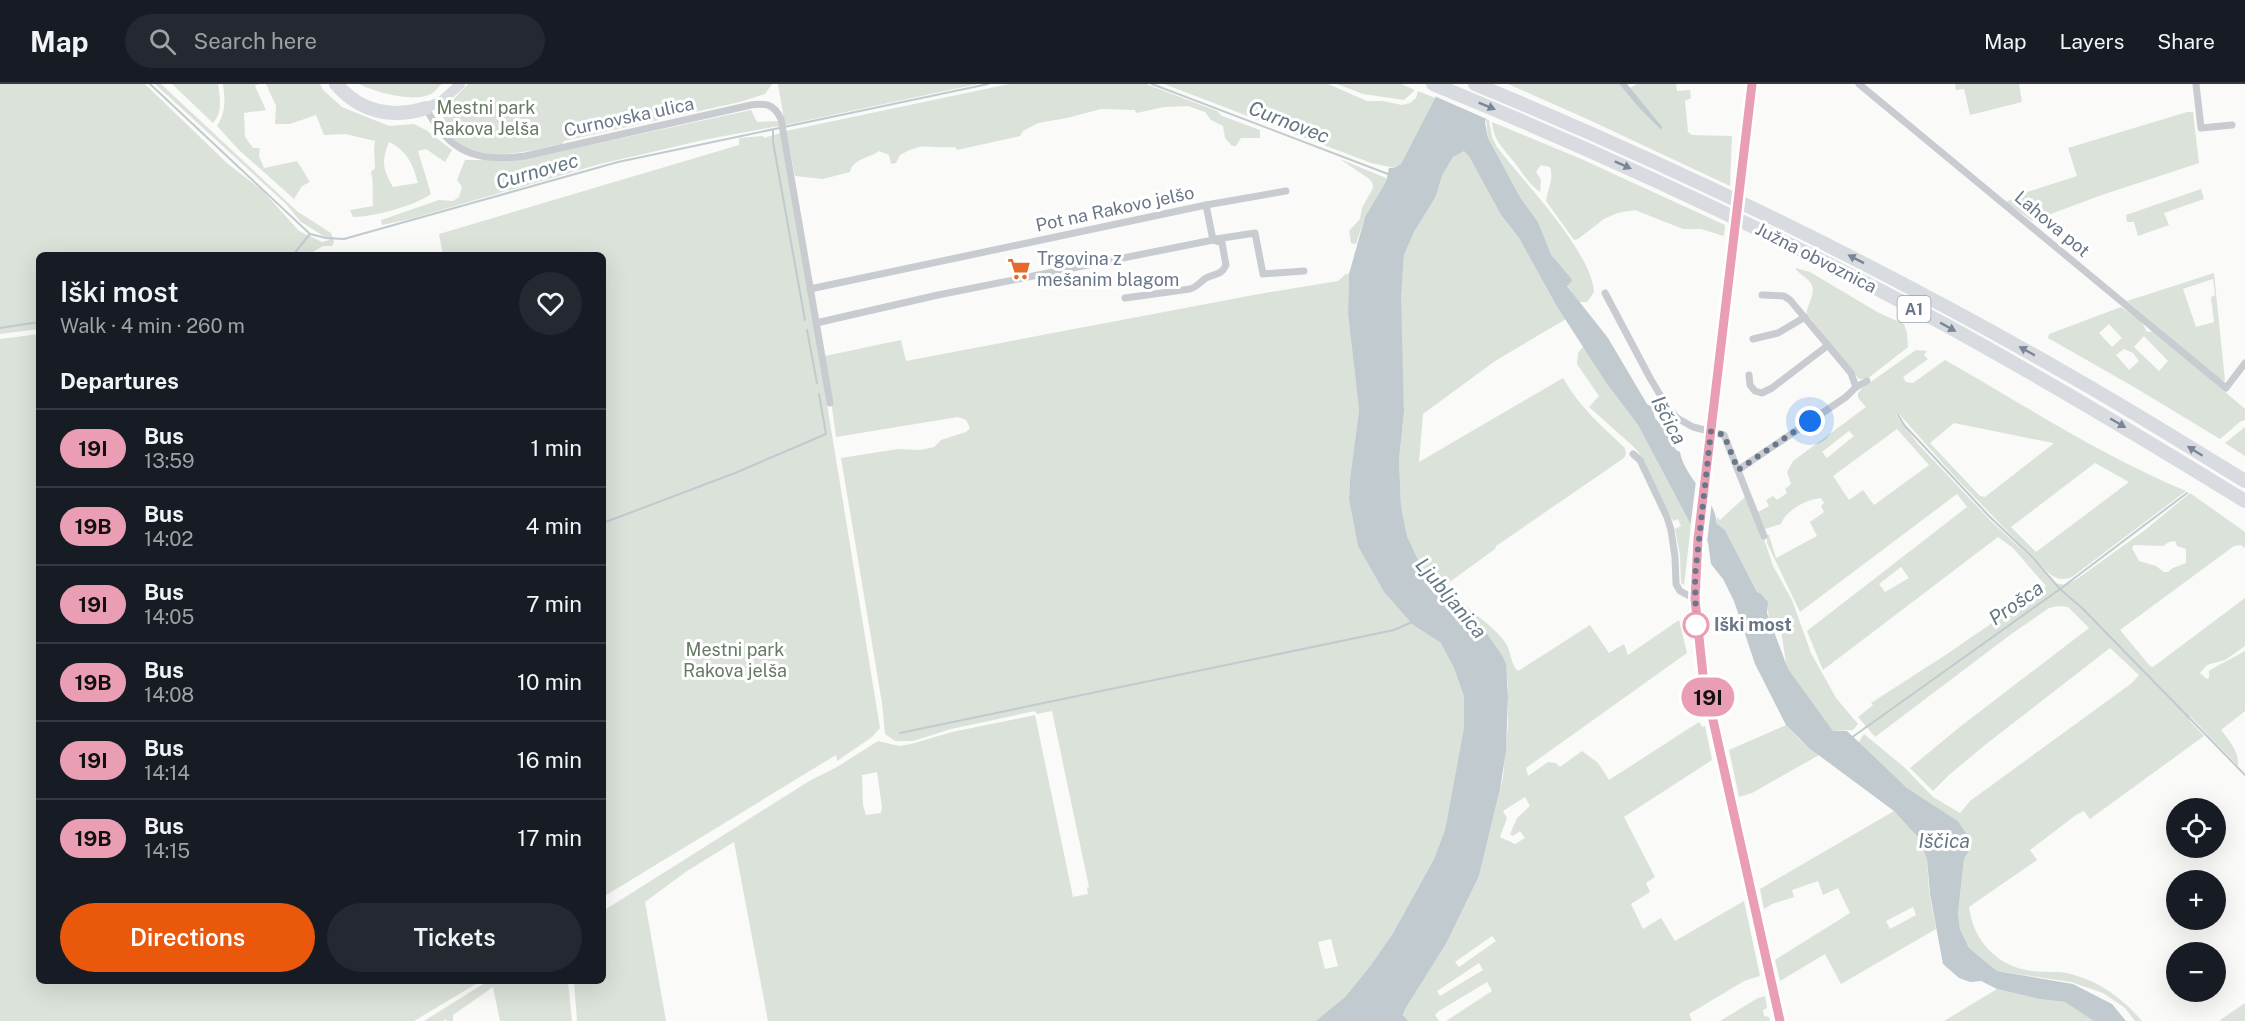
<!DOCTYPE html>
<meta charset="utf-8">
<style>
body{margin:0;font-family:"Public Sans",sans-serif;background:#242831;color:#f1f3f6;height:100vh;display:flex;flex-direction:column;font-size:22px;white-space:nowrap}
*{box-sizing:border-box;margin:0}
p{font-size:20px;color:#9ea1a6}
.icon{flex:none;width:33px;height:33px;fill:none;stroke:currentColor;stroke-width:2;stroke-linecap:round;stroke-linejoin:round}
.map{position:relative;flex:1;overflow:hidden}
.details{position:absolute;left:36px;top:168px;width:570px;height:732px;display:flex;flex-direction:column;background:#171b24;border-radius:9px;box-shadow:0 6px 24px #0002}
.details>*{flex:none}
.badge{padding:0 12px;border-radius:20px;font-size:21px;line-height:39px}
.buttons{position:absolute;left:2166px;top:714px;display:grid;gap:12px}
.buttons a{display:grid;place-items:center;width:60px;height:60px;border-radius:50%;background:#171b24;box-shadow:0 6px 24px #0002;font-size:30px}
.you{position:absolute;width:30px;height:30px;margin:-15px;border:4px solid #fff;border-radius:50%;background:#1a73e8;box-shadow:0 0 0 9px #1a73e833}
.map>.badge{position:absolute;translate:-50% -50%;box-shadow:0 0 0 3px #fff}
h2{padding:0 24px;font-size:22px;line-height:54px}
.round{display:grid;place-items:center;flex:none;width:63px;height:63px;border-radius:32px;background:#242831}
.head{display:flex;align-items:center;justify-content:space-between;height:102px;padding:0 24px}
h1{font-size:28px;font-weight:600;line-height:45px}
.action{display:flex;gap:12px;margin-top:auto;padding:12px 24px}
.action a{flex:1;height:69px;border-radius:36px;background:#ea580c;color:#fff;font-size:24px;font-weight:600;line-height:69px;text-align:center}
.action a+a{background:#242831;color:#f1f3f6}
ul{padding:0;list-style:none}
li{display:flex;align-items:center;gap:18px;height:78px;padding:0 24px;border-top:2px solid #363941}
li div{flex:1}
li b{display:block;font-size:22px}
li em{font-style:normal}
li .badge{min-width:66px;font-weight:700;text-align:center}
header{display:flex;align-items:center;gap:36px;box-sizing:border-box;height:84px;padding:0 30px;background:#171b24;border-bottom:2px solid #363941}
header strong{font-size:28px}
nav{display:flex;gap:33px;margin-inline-start:auto;font-size:21px}
.search{width:420px;height:54px;background:#242831;display:flex;align-items:center;gap:15px;box-sizing:border-box;padding:0 21px;border-radius:33px;color:#9ea1a6;font-size:22px}
.map>svg:first-child{display:block}
.green{fill:#dbe2d9;fill-rule:evenodd}
.water{fill:#c1cacf}
.pier{fill:#fafaf8}
.lines{fill:none;stroke-linecap:round;stroke-linejoin:round}
.stream{stroke:#c1cacf;stroke-width:2}
.street{stroke:#c8cbcf;stroke-width:7}
.secondary{stroke:#d8dce0;stroke-width:10}
.primary{stroke:#d8dce0;stroke-width:10}
.highway{stroke:#d8dce0;stroke-width:14}
.oneway{fill:#7a8696}
.line-casing{stroke:#fff;stroke-width:14}
.line{stroke:#ea9eb4;stroke-width:9}
.walk{stroke:#697789;stroke-width:6;stroke-dasharray:0 10.8}
.stop-dot{fill:#fff;stroke:#ea9eb4;stroke-width:3}
.labels{text-anchor:middle;stroke-width:6;stroke-linejoin:round;paint-order:stroke}
.shield{fill:#fff;stroke:#96a0ac;stroke-width:1.5}
.shield-label{font-size:16px;font-weight:bold;fill:#697789}
.park-label{font-size:18px;fill:#667a64;stroke:#fff}
.street-label{font-size:18px;fill:#697789;stroke:#fff}
.poi-label{font-size:18px;fill:#697789;stroke:#fff;text-anchor:start}
.stop-label{font-size:18px;font-weight:bold;fill:#697789;stroke:#fff;text-anchor:start}
.water-label{font-size:20px;font-style:italic;fill:#647883;stroke:#fff}
</style>
<header>
<strong>Map</strong>
<div class="search"><svg class="icon" aria-label="search" viewBox="0 0 24 24"><circle cx="10" cy="10" r="6"/><path d="M15 15l6 6"/></svg>Search here</div>
<nav><a>Map</a><a>Layers</a><a>Share</a></nav>
</header>
<div class="map">
<svg width="2245" height="937" viewBox="0 0 2245 937">
<rect width="100%" height="100%" fill="#fafaf8"/>
<g class="green">
<polygon points="0,0 145,0 228,80 262,106 299,147 322,158 330,156 301,138 286,120 155,0 161,0 298,128 331,149 334,158 332,162 323,162 308,171 39,171 39,245 0,250"/>
<path d="M172 0H218C220 13 223 29 213 39Z"/>
<path d="M223 0H259L255 2 266 26 244 29 245 53 253 64H260L259 72 264 84 297 77 310 98 302 102 294 115 239 66 217 42C226 28 225 16 223 0Z"/>
<path d="M266 0H320L323 6 342 23 389 42 414 40 426 46 452 66 445 78 426 65 418 67 431 110C414 122 374 133 353 133L350 126 373 122C372 110 374 99 371 88L375 84 374 64 375 57 345 50 324 51 316 31 290 40H275L276 22ZM389 58C407 67 413 80 418 99L393 103C383 85 381 78 389 58Z"/>
<path d="M359 0H442C438 3 435 8 431 10 414 19 375 8 359 0Z"/>
<path d="M468 0H772L765 10 740 18 564 57 562 60C524 68 451 89 443 30L450 23 449 20Z"/>
<polygon points="778,0 978,0 785,41"/>
<path d="M1009 0H1146L1217 27 1222 32 1260 46V54H1241L1236 62H1232L1225 54 1223 42 1211 36 1205 28 1188 22 1165 23 1136 29 1135 26 1101 25 1067 34 1038 39 1023 47 1020 52 957 66 955 63C930 65 924 57 900 71L896 79 891 80 889 71 879 67C869 74 853 75 850 88L823 95 795 92 786 47Z"/>
<polygon points="1164,0 1328,0 1367,17 1383,17 1402,21 1410,19 1416,14 1418,7 1435,14 1401,80 1394,84 1371,79"/>
<polygon points="1337,0 1401,0 1415,6 1404,16 1363,10"/>
<polygon points="1508,0 1619,0 1640,25 1661,46 1630,4 1637,0 1676,0 1677,7 1690,6 1691,14 1685,17 1688,48 1692,51 1732,52 1730,102 1587,35"/>
<polygon points="1955,0 2019,0 2022,18 1970,31 1964,5 1956,6"/>
<polygon points="751,26 757,38 778,37 779,42 708,55 600,80 410,135 382,141 381,136 439,116 453,117 459,113 462,103 457,96 465,76 521,76"/>
<polygon points="2187,28 2193,28 2199,79 2099,112 2032,137 2006,118 2027,108 2077,92 2068,64"/>
<path d="M1486 35 1489 36 1492 53 1497 63C1522 96 1592 168 1594 208L1587 218H1579L1567 201 1571 194 1550 171 1538 138 1520 113 1488 54Z"/>
<path d="M1492 38 1579 74 1725 141 1724 152 1701 145H1683L1635 126 1617 129 1604 135 1578 155 1574 156 1546 117C1548 103 1554 96 1550 83L1541 81 1536 88 1541 96 1540 108C1529 100 1523 90 1515 79 1504 65 1493 56 1492 38Z"/>
<polygon points="780,49 808,204 880,644 872,653 837,677 836,671 603,813 603,171 443,171 439,150 739,61 739,54 763,52 764,54"/>
<path d="M1464 67 1469 71 1501 131 1519 154 1556 221 1566 235 1495 277 1423 330 1419 378 1563 294C1582 326 1599 339 1625 364L1626 370 1624 374 1496 462 1495 465 1447 500C1456 505 1455 512 1462 518 1476 533 1495 542 1507 561 1511 569 1511 581 1518 587L1590 541 1609 569 1624 560 1628 571 1679 536 1687 569 1526 684 1528 692 1548 678 1556 679 1560 683 1582 667 1598 679 1609 696 1699 638 1702 643 1705 642 1712 676 1624 733 1655 793 1646 799 1650 808 1631 820 1643 845 1661 834 1675 857 1744 817 1760 892 1744 897 1689 930 1692 937H1446L1492 907 1487 898 1439 927 1435 931 1439 937H1408L1403 933 1407 922 1446 860 1479 792 1503 693 1508 641V599L1502 571 1478 539 1467 531 1421 482 1407 452 1401 422 1399 376 1404 328 1400 214 1404 171 1419 137 1436 112 1442 92 1453 73 1459 68ZM1525 713 1530 722 1517 734 1510 750 1513 752 1520 747 1525 754 1515 760 1500 753 1507 734 1503 727ZM1492 852 1496 857 1459 883 1455 878ZM1479 879 1483 886 1440 912 1437 907Z"/>
<polygon points="1340,75 1386,94 1387,98 1365,133 1356,160 1351,159 1349,147 1360,135 1362,124 1373,104 1372,98 1368,94"/>
<polygon points="2201,105 2204,115 2164,129 2169,141 2138,152 2134,138 2127,138 2126,131"/>
<path d="M1795 184 1810 188 1879 229 1904 240 1907 249 1908 263 1867 295H1859L1807 230C1806 220 1819 208 1809 197 1805 192 1799 190 1795 184Z"/>
<path d="M2214 189 2225 297 2221 296 2127 217ZM2213 195 2215 211 2211 213 2214 238 2196 243 2183 205Z"/>
<path d="M1346 190H1349L1348 230 1359 326 1350 395 1349 416 1358 461 1384 508 1413 541 1441 559 1448 570 1454 584 1464 613V643L1445 746 1434 775 1393 849 1371 881 1345 913 1317 937H768L734 758 687 787 645 818 666 937H577L574 897H603V827L811 696 837 683 878 657 899 662 911 660 952 648 1035 631 1073 813 1088 810 1087 804 1089 803 1052 627 1037 630 1035 627 951 645 913 657H895L885 650 882 619 841 374 898 365 920 366 934 363 941 356 966 348 970 344 966 336 958 333 836 353 825 272 901 256 906 277 1259 210 1338 197ZM877 688 882 723 881 729 866 731 863 721 862 691ZM1331 855 1338 882 1325 885 1318 858Z"/>
<path d="M2121 223 2141 237 2147 248 2154 247 2245 325V336L2241 337 2220 355 2134 303 2048 254 2049 250ZM2109 240 2122 254 2112 263 2099 249ZM2144 252 2168 277 2159 287 2134 263ZM2124 265 2133 269 2139 277 2129 286 2116 271Z"/>
<polygon points="39,250 39,897 481,897 414,937 0,937 0,255"/>
<polygon points="1584,262 1607,300 1638,341 1691,441 1684,501 1681,499 1680,471 1675,445 1681,442 1678,435 1673,437 1642,373 1634,363 1589,323 1599,312 1577,280 1578,269"/>
<path d="M1916 266 1927 267 1924 271 1928 275 1903 293 1906 298 1913 299 1945 276C2024 321 2102 372 2186 407L2072 493C2059 498 2053 493 2043 484L1956 394 1899 330 1896 331 1918 360 1990 436 2031 474 2054 499 2065 501 2077 495 2145 446 2190 409 2245 448V464L2241 461 2234 462 2120 546 2150 582 2153 583 2245 514V562L2225 576 2207 581 2200 589 2207 595 2209 594V587L2212 585 2245 567V627L2221 646C2229 656 2240 669 2238 682L2190 632 2189 636 2204 652 2090 735 2084 727 2076 731 2030 766 2037 776 1969 823C1973 857 1998 883 2032 887 2045 889 2061 886 2074 891 2102 899 2123 915 2142 937H2135L2125 924 2103 909 2071 898 1997 887 1969 864 1960 845 1958 829 1964 775 1969 767 1968 752 1958 737 1907 704 1858 659 1864 650 1904 683 1933 713 1960 729 1970 717 2132 599 2139 591 2110 564 1985 661 1949 691 1933 707 1910 684 1961 642 2089 544 2068 523 2058 522 2049 524 2010 551 1875 653 1858 633 1873 621 1871 619 1947 570 2046 502 2013 464 1998 453 1823 586 1807 547 1967 423 1957 410 1800 528 1767 459V451H1769L1776 474 1817 452 1810 438 1824 428 1821 422 1824 419 1821 414C1807 415 1786 426 1781 440L1765 445 1758 428 1769 422 1766 416 1773 412 1777 416 1787 409 1785 405 1791 400 1787 388 1793 377 1866 323 1858 314V309L1862 304ZM1954 339 2053 359V360L1985 413 1980 412 1930 359ZM1897 345 1929 381 1874 421 1863 406 1849 416 1833 392ZM1849 347 1854 352 1827 374 1822 368ZM2095 379 2129 398 2036 468 2011 443ZM2175 457 2177 462 2186 465V479L2173 484 2168 488H2164L2156 482 2139 477 2132 464 2134 461 2163 462 2169 458ZM1901 483 1909 494 1885 508 1879 500Z"/>
<polygon points="2245,343 2245,372 2225,359"/>
<polygon points="1745,413 1761,446 1773,482 1792,516 1811,569 1836,614 1858,640 1853,646 1833,647 1787,585 1779,534 1769,534 1766,515 1757,508 1725,446 1716,439 1717,433 1720,436"/>
<polygon points="1786,641 1799,655 1819,671 1752,709 1739,713 1729,666"/>
<path d="M1894 727 1915 747 1927 775 1929 807 1936 845 1841 900 1825 870 1780 897 1775 876 1850 829 1838 804 1823 811 1818 797 1792 806 1794 813 1772 820 1764 825 1760 805ZM1913 823 1916 831 1890 845 1886 837Z"/>
<polygon points="488,897 568,897 572,937 500,937 493,903 453,931 453,937 447,937 446,935 443,937 424,937"/>
<polygon points="1997,905 2039,915 2065,918 2095,937 1944,937"/>
<polygon points="1765,912 1767,924 1763,926 1764,932 1769,933 1770,937 1720,937 1758,914"/>
<polygon points="2245,919 2245,937 2219,937"/>
</g>
<g class="water">
<path d="M1439 0H1499L1485 38 1488 54 1520 113 1538 138 1551 171 1571 194 1572 197 1567 202 1608 254 1647 320 1652 323 1655 334 1669 351 1676 366 1680 368C1685 396 1718 417 1716 439L1725 446 1757 508 1761 510 1768 518 1767 529 1788 585 1833 647H1847L1907 704 1958 737 1968 752 1969 767 1964 775 1958 829 1960 845 1969 864 1997 887 2073 900 2112 920 2126 937H2094L2065 918 2039 915 1997 905 1981 897 1970 898 1959 894 1943 880 1930 810 1927 775 1918 753 1894 727 1809 664 1786 641 1755 580 1734 517 1723 495 1711 480 1708 458 1691 441 1638 341 1607 300 1556 221 1519 154 1501 131 1469 72 1464 67 1453 73 1442 92 1436 112 1415 146 1404 171 1401 211 1404 328 1399 376 1401 422 1407 452 1421 482 1487 550 1502 571 1506 580 1508 612 1506 667 1500 705 1479 792 1446 860 1407 922 1403 931 1408 937H1316L1345 913 1371 881 1393 849 1434 775 1445 746 1464 643V613L1454 584 1441 559 1413 541 1384 508 1358 462 1349 416 1350 395 1359 326 1348 230 1349 190 1365 133 1386 98 1389 84H1394L1401 80 1435 14Z"/>
<polygon points="1619,0 1627,0 1662,43 1661,46 1640,25"/>
</g>
<g class="pier">
<polygon points="1436,0 1502,0 1489,36 1432,11"/>
<polygon points="1696,397 1707,409 1712,417 1706,467 1705,460 1690,445"/>
</g>
<g class="lines">
<g class="stream">
<polyline points="150,0 310,150 326,154 344,155 618,78 988,0"/>
<polyline points="1152,0 1388,90"/>
<polyline points="773,47 773,58 805,236"/>
<polyline points="293,171 310,150"/>
<polyline points="0,244 39,238"/>
<polyline points="807,246 817,299"/>
<polyline points="1898,331 1905,342 1989,432 2032,473 2060,505 2187,409"/>
<polyline points="603,439 735,389 826,350 819,310"/>
<polyline points="900,649 1394,546 1412,538"/>
<polyline points="1851,654 2060,505 2082,524 2245,691"/>
</g>
<g class="street">
<polyline points="1859,0 2226,304 2245,279"/>
<polyline points="2196,0 2201,44 2232,41"/>
<path d="M426 24C448 68 477 79 525 72L751 21C766 19 774 20 781 35L830 319"/>
<polyline points="1206,121 1286,107"/>
<polyline points="1216,155 1255,149 1263,190 1304,187"/>
<polyline points="810,205 1206,121 1213,156 938,211 816,239"/>
<polyline points="1605,209 1650,294 1665,319 1677,334 1693,343 1724,351 1764,452"/>
<polyline points="1762,211 1784,212 1790,216 1851,289 1856,303"/>
<path d="M1125 214 1190 205C1197 203 1200 198 1206 194 1215 189 1221 192 1226 181L1222 159 1213 156"/>
<polyline points="1753,255 1778,249 1805,233"/>
<polyline points="1749,291 1750,301 1755,307 1762,309 1772,304 1827,262"/>
<polyline points="1633,370 1640,376 1667,433 1671,446 1675,473 1676,500 1680,507 1695,515"/>
<polyline points="1738,386 1846,313 1856,303 1867,297"/>
</g>
<polyline class="secondary" points="1752,0 1698,455 1695,515 1703,591 1780,937"/>
<polyline class="primary" points="426,24 443,16 460,0"/>
<g class="highway">
<path d="M336 0C360 28 392 35 426 24"/>
<path d="M1433 0C1607 71 1778 151 1944 240 2046 296 2146 356 2245 417"/>
<path d="M1475 0C1681 85 1881 183 2074 294 2132 327 2188 362 2245 397"/>
</g>
</g>
<defs><path id="oneway-solid" d="M-6-.8H1V-3.2L6.5 0L1 3.2V.8H-6Z" transform="scale(1.5)"/></defs>
<g class="oneway">
<use href="#oneway-solid" transform="translate(1487 22) rotate(22)"/>
<use href="#oneway-solid" transform="translate(1623 81) rotate(24)"/>
<use href="#oneway-solid" transform="translate(1856 175) rotate(-153)"/>
<use href="#oneway-solid" transform="translate(1948 243) rotate(29)"/>
<use href="#oneway-solid" transform="translate(2027 267) rotate(-151)"/>
<use href="#oneway-solid" transform="translate(2118 339) rotate(30)"/>
<use href="#oneway-solid" transform="translate(2195 367) rotate(-148)"/>
</g>
<g class="lines">
<g class="line-casing">
<polyline id="line" points="1752,0 1698,455 1695,515 1703,591 1780,937"/>
</g>
<use href="#line" class="line"/>
<polyline class="walk" points="1696,541 1695,492 1711,347 1724,351 1738,386 1810,337"/>
</g>
<defs>
<g id="supermarket-bare" transform="scale(1.8)"><path d="M-6-5.5h2.5l.6 2H6L4.5 2H-2.5L-4.4-4H-6ZM-1.5 3.2a1.3 1.3 0 1 0 .1 0ZM3 3.2a1.3 1.3 0 1 0 .1 0Z" fill="#e66a2c" stroke="#fff" stroke-width="2.5" paint-order="stroke"/></g>
</defs>
<g fill-rule="evenodd">
<use href="#supermarket-bare" x="1019" y="185"/>
</g>
<circle class="stop-dot" cx="1696" cy="541" r="12"/>
<g class="labels">
<rect class="shield" x="1897.5" y="212" width="33" height="26" rx="4.5"/>
<g class="shield-label">
<text x="1914" y="231">A1</text>
</g>
<g class="park-label">
<text x="486" y="30">Mestni park<tspan x="486" dy="21">Rakova Jelša</tspan></text>
<text x="735" y="572">Mestni park<tspan x="735" dy="21">Rakova jelša</tspan></text>
</g>
<g class="street-label">
<text transform="translate(629 33) rotate(-12)" y="6">Curnovska ulica</text>
<text transform="translate(1115 125) rotate(-12)" y="6">Pot na Rakovo jelšo</text>
<text transform="translate(2052 140) rotate(40)" y="6">Lahova pot</text>
<text transform="translate(1816 174) rotate(27)" y="6">Južna obvoznica</text>
</g>
<g class="poi-label">
<text x="1037" y="181">Trgovina z<tspan x="1037" dy="21">mešanim blagom</tspan></text>
</g>
<g class="stop-label">
<text x="1714" y="547">Iški most</text>
</g>
<g class="water-label">
<text transform="translate(1289 38) rotate(21)" y="7">Curnovec</text>
<text transform="translate(537 87) rotate(-16)" y="7">Curnovec</text>
<text transform="translate(1669 336) rotate(62)" y="7">Iščica</text>
<text transform="translate(1451 514) rotate(50)" y="7">Ljubljanica</text>
<text transform="translate(2016 519) rotate(-35)" y="7">Prošca</text>
<text x="1944" y="764">Iščica</text>
</g>
</g>
</svg>
<div class="buttons">
<a><svg class="icon" aria-label="locate" viewBox="0 0 24 24"><circle cx="12" cy="12" r="6"/><path d="M12 2v4M12 18v4M2 12h4M18 12h4"/></svg></a>
<a>+</a>
<a>−</a>
</div>
<div class="you" style="left:1810px;top:337px"></div>
<b class="badge" style="left:1708px;top:613px;background:#ea9eb4;color:#111">19I</b>
<section class="details">
<div class="head"><div><h1>Iški most</h1><p>Walk · 4 min · 260 m</p></div><a class="round"><svg class="icon" aria-label="heart" viewBox="0 0 24 24"><path d="M12 20l-8-8c-3-5 5-10 8-4 3-6 11-1 8 4z"/></svg></a></div>
<h2>Departures</h2>
<ul>
<li><span class="badge" style="background:#ea9eb4;color:#111">19I</span><div><b>Bus</b><p>13:59</p></div><em>1 min</em></li>
<li><span class="badge" style="background:#ea9eb4;color:#111">19B</span><div><b>Bus</b><p>14:02</p></div><em>4 min</em></li>
<li><span class="badge" style="background:#ea9eb4;color:#111">19I</span><div><b>Bus</b><p>14:05</p></div><em>7 min</em></li>
<li><span class="badge" style="background:#ea9eb4;color:#111">19B</span><div><b>Bus</b><p>14:08</p></div><em>10 min</em></li>
<li><span class="badge" style="background:#ea9eb4;color:#111">19I</span><div><b>Bus</b><p>14:14</p></div><em>16 min</em></li>
<li><span class="badge" style="background:#ea9eb4;color:#111">19B</span><div><b>Bus</b><p>14:15</p></div><em>17 min</em></li>
</ul>
<div class="action"><a>Directions</a><a>Tickets</a></div>
</section>
</div>
